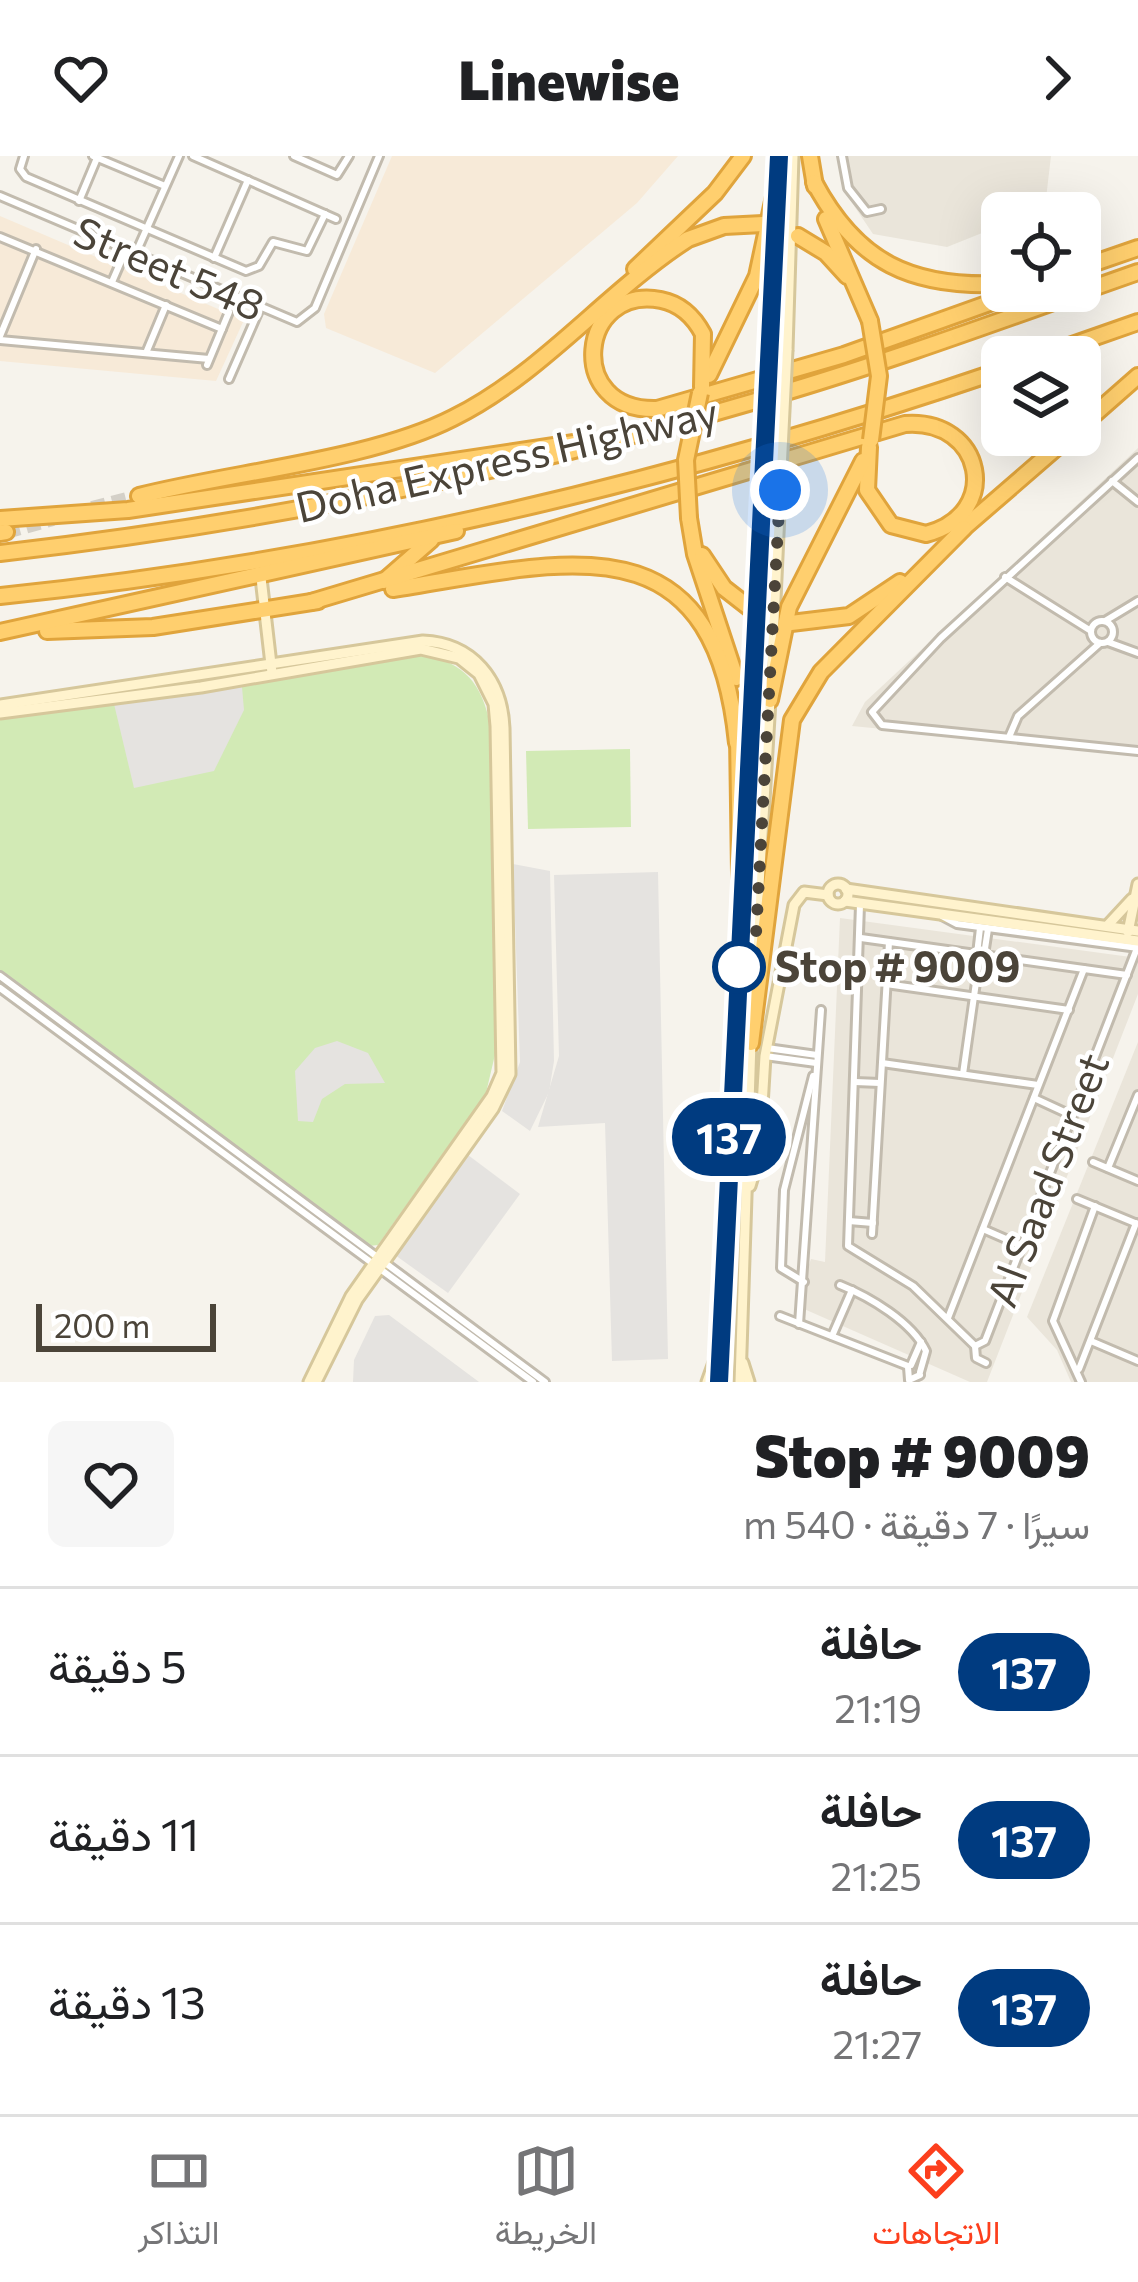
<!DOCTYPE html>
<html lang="ar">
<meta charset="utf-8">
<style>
body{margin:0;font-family:Commissioner,Vazirmatn,sans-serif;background:#f6f6f6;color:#202124;direction:rtl;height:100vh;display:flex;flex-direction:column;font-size:45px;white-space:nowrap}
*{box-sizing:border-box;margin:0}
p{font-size:39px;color:#757577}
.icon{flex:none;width:66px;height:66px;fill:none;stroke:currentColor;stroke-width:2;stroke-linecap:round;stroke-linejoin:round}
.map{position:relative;height:1226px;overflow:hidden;direction:ltr}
.side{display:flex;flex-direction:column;background:#fff;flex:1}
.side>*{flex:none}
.badge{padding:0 24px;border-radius:39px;font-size:42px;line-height:78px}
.fabs{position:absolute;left:981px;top:36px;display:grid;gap:24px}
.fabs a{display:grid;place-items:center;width:120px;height:120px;border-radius:18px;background:#fff;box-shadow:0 12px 48px #0002;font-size:60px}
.scale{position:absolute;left:36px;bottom:30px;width:180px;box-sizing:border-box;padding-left:12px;border:6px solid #4b4439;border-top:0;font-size:33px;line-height:42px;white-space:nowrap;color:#4b4439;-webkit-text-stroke:9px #fff;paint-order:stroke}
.you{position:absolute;width:60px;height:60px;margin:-30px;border:9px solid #fff;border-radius:50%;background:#1a73e8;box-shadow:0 0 0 18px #1a73e833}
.map>.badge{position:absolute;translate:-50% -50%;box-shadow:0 0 0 6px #fff}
.round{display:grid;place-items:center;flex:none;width:126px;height:126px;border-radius:18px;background:#f6f6f6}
.summary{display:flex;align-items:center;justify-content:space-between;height:204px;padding:0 48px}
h1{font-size:57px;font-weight:800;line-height:90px}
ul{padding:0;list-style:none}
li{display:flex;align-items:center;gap:36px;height:168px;padding:0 48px;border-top:3px solid #e0e0e0}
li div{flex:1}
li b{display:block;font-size:45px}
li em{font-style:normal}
li .badge{min-width:132px;font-weight:700;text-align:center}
header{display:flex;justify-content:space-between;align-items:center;height:156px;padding:0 48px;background:#fff;font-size:54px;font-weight:800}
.dock{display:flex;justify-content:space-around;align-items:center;height:168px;border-top:3px solid #e0e0e0;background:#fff;font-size:33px;color:#757577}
.dock a{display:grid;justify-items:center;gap:6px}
.dock .active{color:#fc3f1d}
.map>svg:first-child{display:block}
.residential{fill:#eae5da}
.commercial{fill:#f7ead8}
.green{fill:#d2eab5}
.parking{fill:#e5e3e0}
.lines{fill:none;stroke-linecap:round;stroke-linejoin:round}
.highway-tunnel{stroke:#d4d0c8;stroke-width:14;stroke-dasharray:14 7;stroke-linecap:butt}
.street-casing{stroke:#c2bbae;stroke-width:12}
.secondary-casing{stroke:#d6c79b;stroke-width:15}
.highway-casing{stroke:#e0a43c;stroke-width:20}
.street{stroke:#fff;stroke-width:6}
.secondary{stroke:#fff3cd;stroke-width:9}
.highway{stroke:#ffcf6e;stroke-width:14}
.secondary-bridge-casing{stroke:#d6c79b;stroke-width:15;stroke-linecap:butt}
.highway-bridge-casing{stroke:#e0a43c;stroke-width:20;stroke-linecap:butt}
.secondary-bridge{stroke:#fff3cd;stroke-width:9}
.highway-bridge{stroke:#ffcf6e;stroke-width:14}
.line-casing{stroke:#fff;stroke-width:27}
.line{stroke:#003b80;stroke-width:18}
.walk{stroke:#4b4439;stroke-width:12;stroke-dasharray:0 21.6}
.stop-dot{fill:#fff;stroke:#003b80;stroke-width:6}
.labels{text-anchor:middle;stroke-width:9;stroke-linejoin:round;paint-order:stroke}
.street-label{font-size:42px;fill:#4b4439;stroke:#fff}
.stop-label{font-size:42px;font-weight:bold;fill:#4b4439;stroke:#fff;text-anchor:start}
</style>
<header><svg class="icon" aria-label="forward" viewBox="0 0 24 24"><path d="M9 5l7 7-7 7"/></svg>Linewise<svg class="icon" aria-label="heart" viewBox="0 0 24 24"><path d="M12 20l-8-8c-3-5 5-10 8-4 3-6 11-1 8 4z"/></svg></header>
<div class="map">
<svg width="1138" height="1226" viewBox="0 0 1138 1226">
<rect width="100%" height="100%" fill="#f6f3ec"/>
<g class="residential">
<polygon points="843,0 1051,0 1045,51 1002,57 1002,69 947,91 873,78 842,32"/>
<polygon points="1138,292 1138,598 852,570 865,546"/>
<polygon points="840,762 1138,802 1138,838 987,1226 970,1226 795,1149 811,1103 825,1106"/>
<polygon points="1138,886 1138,1226 1071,1226 1057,1194 1027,1161"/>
</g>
<g class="commercial">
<polygon points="392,0 678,0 637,47 435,217 326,172 324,158"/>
<polygon points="0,60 244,164 216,225 0,205"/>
</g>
<g class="green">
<path d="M416 496C459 506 479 520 489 564L497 890 486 937 378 1089 369 1090 0 817V560Z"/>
<polygon points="630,593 631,671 528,673 526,595"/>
</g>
<g class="parking">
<polygon points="242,531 244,554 214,615 134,632 114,548"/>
<polygon points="513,708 550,715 554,905 549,936 530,975 502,955 520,906"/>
<polygon points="658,716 668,1203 612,1205 605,967 538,971 559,900 554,719"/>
<polygon points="337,885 368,897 385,927 345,928 322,943 313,966 298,965 295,915 315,892"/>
<polygon points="468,999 520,1038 448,1137 395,1099"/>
<polygon points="389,1159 479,1226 353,1226 354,1204 375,1160"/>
</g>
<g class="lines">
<g class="highway-tunnel">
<polyline points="92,352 139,340"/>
<polyline points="6,376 53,363"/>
</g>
<g class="street-casing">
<g id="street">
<polyline points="24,0 20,13 26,21 246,115 259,110 273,86 307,95 325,58"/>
<polyline points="93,0 165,30"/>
<polyline points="193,0 336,63"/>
<polyline points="294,0 337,19 349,0"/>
<polyline points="842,0 848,32 867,56 881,53"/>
<polyline points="0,40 297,166 315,152 379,0"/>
<polyline points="79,45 97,2"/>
<polyline points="0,81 222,173"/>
<polyline points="135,99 179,0"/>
<polyline points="214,102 248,24"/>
<polyline points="112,126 125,96"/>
<polyline points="0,180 36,93"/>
<polyline points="0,184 209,203"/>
<polyline points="146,197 166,149"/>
<polyline points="207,209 229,156"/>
<polyline points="229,223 260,152"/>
<polyline points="1138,302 941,482 872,556 882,569 1138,595"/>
<polyline points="1112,325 1138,346"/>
<polyline points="1005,421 1091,475"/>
<circle cx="1102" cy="476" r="11"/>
<polyline points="1105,465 1138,445"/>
<polyline points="1108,486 1138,497"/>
<polyline points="1009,581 1018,560 1100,487"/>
<polyline points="860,749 848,1090 913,1130 975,1190 985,1185 1137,792"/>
<polyline points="942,760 957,768 1138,792"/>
<polyline points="861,782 1127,819"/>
<polyline points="977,798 980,772"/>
<polyline points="984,799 988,773"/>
<polyline points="0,820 545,1226"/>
<polyline points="886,828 1069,854"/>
<polyline points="0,832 533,1226"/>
<polyline points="767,892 817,899"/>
<polyline points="765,900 816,907"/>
<polyline points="882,907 1038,929"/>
<polyline points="963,918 980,798"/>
<polyline points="855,926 880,927"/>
<polyline points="1034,942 1073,960"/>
<polyline points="1093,1006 1138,1025"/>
<polyline points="1108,1012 1138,939"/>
<polyline points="1077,1043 1135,1067"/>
<polyline points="849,1065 873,1067"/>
<polyline points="983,1073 1022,1090"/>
<polyline points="872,1078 889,786"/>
<polyline points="804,1126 781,1112 784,1034 813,920"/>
<path d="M840 1129C870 1141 912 1166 926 1195L920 1216"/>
<polyline points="780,1160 908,1210"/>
<polyline points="948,1162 1084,813"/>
<polyline points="799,1168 821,854"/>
<polyline points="832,1180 852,1134"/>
<polyline points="1091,1185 1138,1205"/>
<polyline points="975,1190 976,1202 986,1207"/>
<polyline points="911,1209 921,1186"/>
<polyline points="908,1211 909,1224 920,1219"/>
<polyline points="1079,1213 1136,1067"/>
<polyline points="1081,1226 1053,1165 1095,1050"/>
</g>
</g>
<g class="secondary-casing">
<g id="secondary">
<polyline points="778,23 779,0"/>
<polyline points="787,194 793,0"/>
<polyline points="773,196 778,46"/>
<polyline points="261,422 272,517"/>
<polyline points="772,509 780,335"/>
<path d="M0 549 423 485C473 487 502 524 504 572L510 918 493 953 357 1144 316 1226"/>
<polyline points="0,557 201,531 421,493 459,502 479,518 494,548 496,570 502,917 492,940 351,1140 309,1226"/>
<polyline points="746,692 766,338"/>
<circle cx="838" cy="738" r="10"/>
<polyline points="846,733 1138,775"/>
<polyline points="845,745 1138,785"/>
<polyline points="1107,770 1132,743"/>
<polyline points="1128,776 1138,728"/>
<polyline points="754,814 770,544"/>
<polyline points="750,1030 759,1000 765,900 794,749 804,736 828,739"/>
<polyline points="743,1207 749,1226"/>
<polyline points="707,1226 717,1198"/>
<polyline points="719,1226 741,780"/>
<polyline points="740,1226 751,885"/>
</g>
</g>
<g class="highway-casing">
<g id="highway">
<polyline points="810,0 815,30"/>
<path d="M814 26C857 107 912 132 1002 128"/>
<polyline points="826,63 870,165"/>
<polyline points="798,80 826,97 847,120"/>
<polyline points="1080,112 1138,92"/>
<polyline points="635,113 715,37 743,0"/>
<polyline points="1038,201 1138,166"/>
<polyline points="709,219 757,120 778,22"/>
<path d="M702 231 703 178C694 161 681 148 661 144 579 128 564 256 657 253L844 199 1023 135"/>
<polyline points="1080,271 1138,220"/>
<path d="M139 340C233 316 371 304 453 262 542 218 606 136 688 83L724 70 763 68"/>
<polyline points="689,362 695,398 736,522"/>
<polyline points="0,363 128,354 574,287"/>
<polyline points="959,376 1071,279"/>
<polyline points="0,377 6,376"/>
<path d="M0 397C263 367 522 315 776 239 898 203 1018 158 1138 116"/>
<polyline points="702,399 724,432 751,453"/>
<polyline points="384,425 431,384"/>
<path d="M393 433C561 407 714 356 737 587"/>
<path d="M0 440C342 405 677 325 1002 214"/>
<path d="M311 446 905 268C984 262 1003 358 926 378L891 369 867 334 869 291"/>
<polyline points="791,467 849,460 900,426"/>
<polyline points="47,475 153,471 318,445"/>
<polyline points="0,476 456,375"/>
<polyline points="770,544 789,451 863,305"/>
<polyline points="738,580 741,784"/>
<polyline points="751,887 792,564 821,516 964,372"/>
</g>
</g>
<use href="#street" class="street"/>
<use href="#secondary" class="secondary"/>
<use href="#highway" class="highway"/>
<g class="secondary-bridge-casing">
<g id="secondary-bridge">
<polyline points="780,335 787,194"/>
<polyline points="766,338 773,196"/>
</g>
</g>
<g class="highway-bridge-casing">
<g id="highway-bridge">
<polyline points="870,165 879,220 871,284"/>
<polyline points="689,362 686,304 700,237"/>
</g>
</g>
<use href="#secondary-bridge" class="secondary-bridge"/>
<use href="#highway-bridge" class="highway-bridge"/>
</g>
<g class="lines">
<g class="line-casing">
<polyline id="line" points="719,1226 779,0"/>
</g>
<use href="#line" class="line"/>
<polyline class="walk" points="739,811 755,797 780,334"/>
</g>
<circle class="stop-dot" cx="739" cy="811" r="24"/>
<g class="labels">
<g class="street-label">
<text transform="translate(169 113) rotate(23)" y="15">Street 548</text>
<text transform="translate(507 304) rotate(-13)" y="15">Doha Express Highway</text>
<text transform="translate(1048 1024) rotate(-69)" y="15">Al Saad Street</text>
</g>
<g class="stop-label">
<text x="775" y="826">Stop # 9009</text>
</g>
</g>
</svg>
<div class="fabs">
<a><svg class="icon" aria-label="locate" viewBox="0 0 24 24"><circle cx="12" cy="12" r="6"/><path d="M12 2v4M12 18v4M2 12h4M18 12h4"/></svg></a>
<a><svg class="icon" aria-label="layers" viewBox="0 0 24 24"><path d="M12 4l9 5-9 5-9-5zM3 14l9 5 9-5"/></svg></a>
</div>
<div class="scale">200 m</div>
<div class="you" style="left:780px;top:334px"></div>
<b class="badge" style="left:729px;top:981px;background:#003b80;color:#fff">137</b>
</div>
<section class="side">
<div class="summary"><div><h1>Stop # 9009</h1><p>سيرًا · 7 دقيقة · 540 m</p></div><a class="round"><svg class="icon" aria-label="heart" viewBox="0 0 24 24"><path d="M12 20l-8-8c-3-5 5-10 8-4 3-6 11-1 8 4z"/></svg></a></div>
<ul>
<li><span class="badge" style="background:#003b80;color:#fff">137</span><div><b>حافلة</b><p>21:19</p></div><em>5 دقيقة</em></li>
<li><span class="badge" style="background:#003b80;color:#fff">137</span><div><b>حافلة</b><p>21:25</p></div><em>11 دقيقة</em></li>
<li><span class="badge" style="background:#003b80;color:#fff">137</span><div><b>حافلة</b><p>21:27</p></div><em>13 دقيقة</em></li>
</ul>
</section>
<nav class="dock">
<a class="active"><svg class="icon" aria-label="directions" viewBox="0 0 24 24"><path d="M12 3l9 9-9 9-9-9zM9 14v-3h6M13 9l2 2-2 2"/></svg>الاتجاهات</a>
<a><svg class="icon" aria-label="map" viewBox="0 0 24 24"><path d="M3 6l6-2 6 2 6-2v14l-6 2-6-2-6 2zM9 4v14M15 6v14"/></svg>الخريطة</a>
<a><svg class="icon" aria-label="tickets" viewBox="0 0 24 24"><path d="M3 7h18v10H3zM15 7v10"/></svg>التذاكر</a>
</nav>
